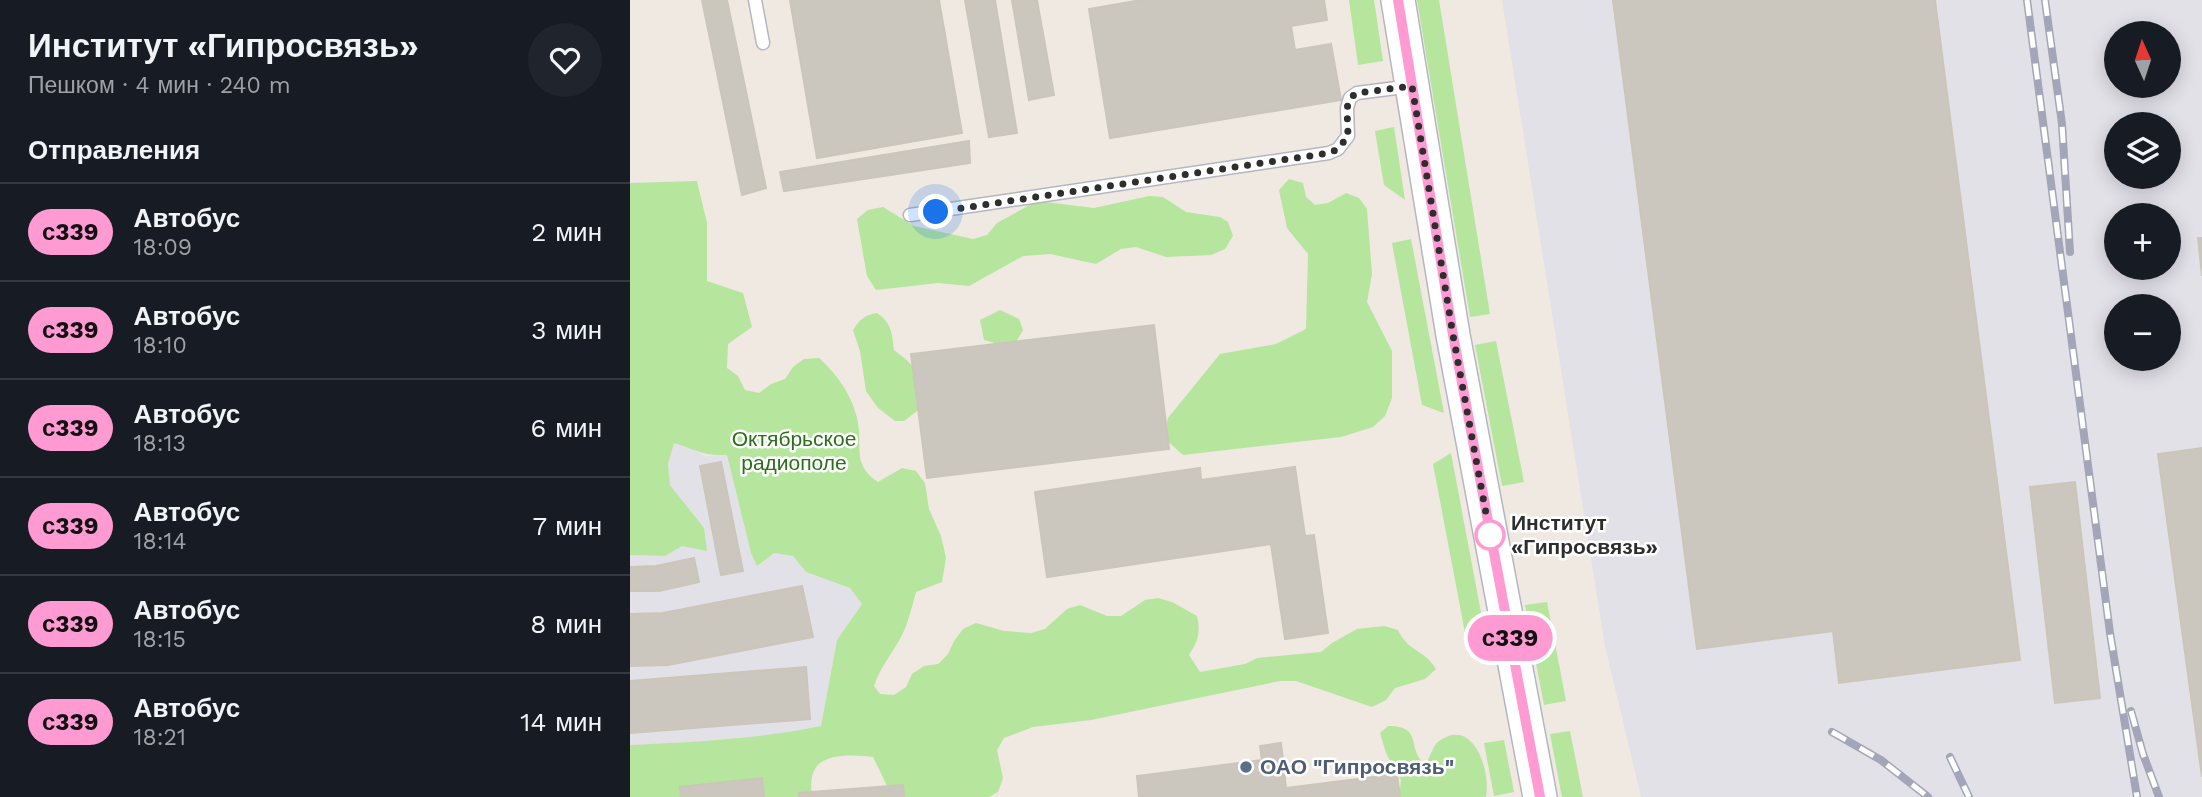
<!DOCTYPE html>
<html lang="ru">
<meta charset="utf-8">
<style>
body{margin:0;font-family:"Work Sans",sans-serif;background:#20242c;color:#f1f3f6;height:100vh;display:flex;flex-direction:column;font-size:26px;white-space:nowrap}
*{box-sizing:border-box;margin:0}
p{font-size:23px;color:#9ea1a6}
.icon{flex:none;width:38px;height:38px;fill:none;stroke:currentColor;stroke-width:2;stroke-linecap:round;stroke-linejoin:round}
.map{position:relative;flex:1;overflow:hidden}
.drawer{display:flex;flex-direction:column;background:#171b24;width:630px}
.drawer>*{flex:none}
.badge{padding:0 14px;border-radius:23px;font-size:24px;line-height:46px}
.needle{width:46px;rotate:357deg}
.tools{position:absolute;left:1474px;top:21px;display:grid;gap:14px}
.tools a{display:grid;place-items:center;width:77px;height:77px;border-radius:50%;background:#171b24;box-shadow:0 4px 18px #0003;font-size:35px}
.you{position:absolute;width:35px;height:35px;margin:-18px;border:5px solid #fff;border-radius:50%;background:#1a73e8;box-shadow:0 0 0 10px #1a73e833}
.map>.badge{position:absolute;translate:-50% -50%;box-shadow:0 0 0 4px #fff}
h2{padding:0 28px;font-size:26px;line-height:63px}
.round{display:grid;place-items:center;flex:none;width:74px;height:74px;border-radius:37px;background:#20242c}
.summary{display:flex;align-items:center;justify-content:space-between;height:119px;padding:0 28px}
h1{font-size:33px;font-weight:700;line-height:52px}
ul{padding:0;list-style:none}
li{display:flex;align-items:center;gap:21px;height:98px;padding:0 28px;border-top:2px solid #363941}
li div{flex:1}
li b{display:block;font-size:26px}
li em{font-style:normal}
li .badge{min-width:77px;font-weight:700;text-align:center}
main{display:flex;flex:1;min-height:0}
.map>svg:first-child{display:block}
.industrial{fill:#e3e1e8;fill-rule:evenodd}
.green{fill:#b6e59e}
.building{fill:#cbc7bf;stroke:#cbc5ba;stroke-width:2}
.lines{fill:none;stroke-linecap:round;stroke-linejoin:round}
.service-casing{stroke:#b4b7c1;stroke-width:15}
.tertiary-casing{stroke:#b4b7c1;stroke-width:36}
.service{stroke:#fff;stroke-width:12}
.tertiary{stroke:#fff;stroke-width:33}
.rail-casing{stroke:#a3a6b8;stroke-width:8}
.rail{stroke:#fff;stroke-width:5;stroke-dasharray:16;stroke-linecap:butt}
.line-casing{stroke:#fff;stroke-width:16}
.line{stroke:#ff9ad2;stroke-width:10}
.walk{stroke:#2e2e2e;stroke-width:7;stroke-dasharray:0 12.6}
.stop-dot{fill:#fff;stroke:#ff9ad2;stroke-width:3.5}
.service-dot{fill:#5c6f8a;stroke:#fff;stroke-width:2.5}
.labels{text-anchor:middle;stroke-width:5;stroke-linejoin:round;paint-order:stroke}
.park-label{font-size:21px;fill:#2c6e1b;stroke:#fff}
.stop-label{font-size:21px;font-weight:bold;fill:#2e2e2e;stroke:#fff;text-anchor:start}
.service-label{font-size:21px;font-weight:bold;fill:#4e5e75;stroke:#fff;text-anchor:start}
</style>
<main>
<section class="drawer">
<div class="summary"><div><h1>Институт «Гипросвязь»</h1><p>Пешком · 4 мин · 240 m</p></div><a class="round"><svg class="icon" aria-label="heart" viewBox="0 0 24 24"><path d="M12 20l-8-8c-3-5 5-10 8-4 3-6 11-1 8 4z"/></svg></a></div>
<h2>Отправления</h2>
<ul>
<li><span class="badge" style="background:#ff9ad2;color:#111">с339</span><div><b>Автобус</b><p>18:09</p></div><em>2 мин</em></li>
<li><span class="badge" style="background:#ff9ad2;color:#111">с339</span><div><b>Автобус</b><p>18:10</p></div><em>3 мин</em></li>
<li><span class="badge" style="background:#ff9ad2;color:#111">с339</span><div><b>Автобус</b><p>18:13</p></div><em>6 мин</em></li>
<li><span class="badge" style="background:#ff9ad2;color:#111">с339</span><div><b>Автобус</b><p>18:14</p></div><em>7 мин</em></li>
<li><span class="badge" style="background:#ff9ad2;color:#111">с339</span><div><b>Автобус</b><p>18:15</p></div><em>8 мин</em></li>
<li><span class="badge" style="background:#ff9ad2;color:#111">с339</span><div><b>Автобус</b><p>18:21</p></div><em>14 мин</em></li>
</ul>
</section>
<div class="map">
<svg width="1572" height="797" viewBox="0 0 1572 797">
<rect width="100%" height="100%" fill="#efe9e1"/>
<g class="industrial">
<path d="M872 0H1572V797H1011L975 646ZM1486 33H1538V86H1486ZM1486 124H1538V177H1486ZM1486 215H1538V268H1486ZM1486 306H1538V359H1486Z"/>
<polygon points="43,443 62,449 75,456 97,455 121,553 127,566 144,553 163,556 176,572 220,588 232,604 207,640 191,726 151,734 90,741 0,745 0,555 35,556 74,528 40,485 38,464"/>
</g>
<g class="green">
<polygon points="719,0 744,0 753,61 728,65"/>
<polygon points="787,0 809,0 860,314 840,317"/>
<polygon points="764,127 775,200 754,185 745,131"/>
<polygon points="659,179 673,183 676,197 685,205 698,203 716,193 729,198 737,209 742,274 737,302 762,351 762,398 755,416 743,427 711,437 553,455 534,438 538,418 590,354 646,344 676,329 678,254 657,228 649,190"/>
<path d="M67 181 77 223V281L113 293 122 327 98 344 97 368 108 376 115 390 129 393 141 384 155 379 163 367 174 359 189 358C206 373 222 395 227 418 234 446 220 463 248 482L272 468 286 471 295 483 299 509 311 536 316 558 312 582 286 592C283 603 280 615 276 626 268 647 251 664 244 686L250 694 264 695 276 687 282 674 294 666 308 664 318 654 324 641 333 629 346 623 374 631 401 633 415 629 437 609 450 605 477 616H491L515 600 528 598 542 602 567 616C571 632 568 641 559 655L570 672 615 664 627 658 691 652 702 643 727 629 754 626 768 630C778 652 794 649 806 669L795 679 765 688 756 700 742 707 666 681H650L461 720 403 727 374 738 367 750 373 778 368 792 359 797H258L259 790 243 757C227 755 194 752 185 769 180 777 181 788 182 797H0V745C65 742 128 739 191 726L207 640 232 604 220 588 176 572 163 556 144 553 127 566 121 553 97 455C72 456 67 450 44 443L38 464 40 485 74 528 77 551 52 546 35 556 0 555V183Z"/>
<polygon points="519,196 533,197 556,212 590,217 598,222 603,236 595,249 581,255 536,257 506,247 491,249 466,264 420,254 393,256 339,286 308,283 246,290 237,276 227,219 238,210 253,207 284,226 343,239 357,235 367,223 407,201 464,208"/>
<polygon points="781,239 814,413 792,405 762,243"/>
<polygon points="370,310 389,319 393,330 383,348 354,340 350,320"/>
<path d="M247 313C262 323 262 334 264 350 292 372 291 373 291 408L274 421H265L248 408 236 391 230 351 223 330C230 319 235 315 247 313Z"/>
<polygon points="866,341 894,482 872,486 845,345"/>
<polygon points="821,453 855,634 836,638 803,464"/>
<polygon points="917,602 936,701 914,705 895,605"/>
<path d="M758 726C794 726 776 749 795 764 801 757 802 746 809 741 844 716 861 772 856 797H769L771 780 756 753 750 733Z"/>
<polygon points="940,731 953,797 932,797 920,734"/>
<polygon points="874,740 884,792 864,796 854,743"/>
</g>
<g class="building">
<polygon points="72,0 97,0 136,188 112,195"/>
<polygon points="160,0 309,0 332,133 187,158"/>
<polygon points="335,0 365,0 387,133 359,137"/>
<polygon points="382,0 407,0 424,95 399,100"/>
<polygon points="511,0 694,0 697,20 661,26 665,50 701,44 711,100 480,138 459,9"/>
<polygon points="983,0 1305,0 1390,660 1209,683 1203,631 1067,649"/>
<polygon points="339,141 340,163 154,191 150,172"/>
<polygon points="1568,238 1572,238 1572,276"/>
<polygon points="524,325 539,449 297,478 281,354"/>
<polygon points="1572,448 1572,777 1528,454"/>
<polygon points="91,462 113,571 91,575 70,466"/>
<polygon points="665,467 675,536 684,535 698,633 655,639 641,544 417,577 405,492 570,468 571,480"/>
<polygon points="1445,482 1470,698 1425,703 1400,487"/>
<polygon points="64,558 69,582 29,591 0,591 0,567 26,566"/>
<polygon points="172,586 183,637 38,665 0,666 0,614 33,613"/>
<polygon points="176,667 180,719 0,733 0,681"/>
<polygon points="651,743 656,788 767,774 770,797 509,797 507,776 632,760 630,746"/>
<polygon points="132,778 134,797 51,797 50,787"/>
<polygon points="273,785 274,797 169,797 169,793"/>
</g>
<g class="lines">
<g class="service-casing">
<g id="service">
<polyline points="125,0 133,43"/>
<polyline points="280,215 699,153 708,149 718,136 717,108 720,98 727,93 782,86"/>
</g>
</g>
<g class="tertiary-casing">
<polyline id="tertiary" points="768,0 823,335 910,797"/>
</g>
<use href="#service" class="service"/>
<use href="#tertiary" class="tertiary"/>
<g class="rail-casing">
<g id="rail">
<polyline points="1397,0 1480,633 1507,797"/>
<polyline points="1415,0 1432,124 1440,252"/>
<polyline points="1501,711 1513,754 1529,797"/>
<polyline points="1202,732 1251,760 1298,797"/>
<polyline points="1320,757 1339,797"/>
</g>
</g>
<use href="#rail" class="rail"/>
</g>
<g class="lines">
<g class="line-casing">
<polyline id="line" points="768,0 823,335 910,797"/>
</g>
<use href="#line" class="line"/>
<polyline class="walk" points="306,212 699,153 708,149 718,136 717,108 720,98 727,93 782,86 823,335 860,535"/>
</g>
<circle class="stop-dot" cx="860" cy="535" r="14"/>
<circle class="service-dot" cx="616" cy="767" r="7"/>
<g class="labels">
<g class="park-label">
<text x="164" y="446">Октябрьское<tspan x="164" dy="24">радиополе</tspan></text>
</g>
<g class="stop-label">
<text x="881" y="530">Институт<tspan x="881" dy="24">«Гипросвязь»</tspan></text>
</g>
<g class="service-label">
<text x="630" y="774">ОАО "Гипросвязь"</text>
</g>
</g>
</svg>
<div class="tools">
<a><svg class="needle" viewBox="-14 -14 28 28"><path d="M0-13l5 13h-10z" fill="#e53935"/><path d="M0 13l5-13h-10z" fill="#9ea1a6"/></svg></a>
<a><svg class="icon" aria-label="layers" viewBox="0 0 24 24"><path d="M12 4l9 5-9 5-9-5zM3 14l9 5 9-5"/></svg></a>
<a>+</a>
<a>−</a>
</div>
<div class="you" style="left:306px;top:212px"></div>
<b class="badge" style="left:880px;top:638px;background:#ff9ad2;color:#111">с339</b>
</div>
</main>
